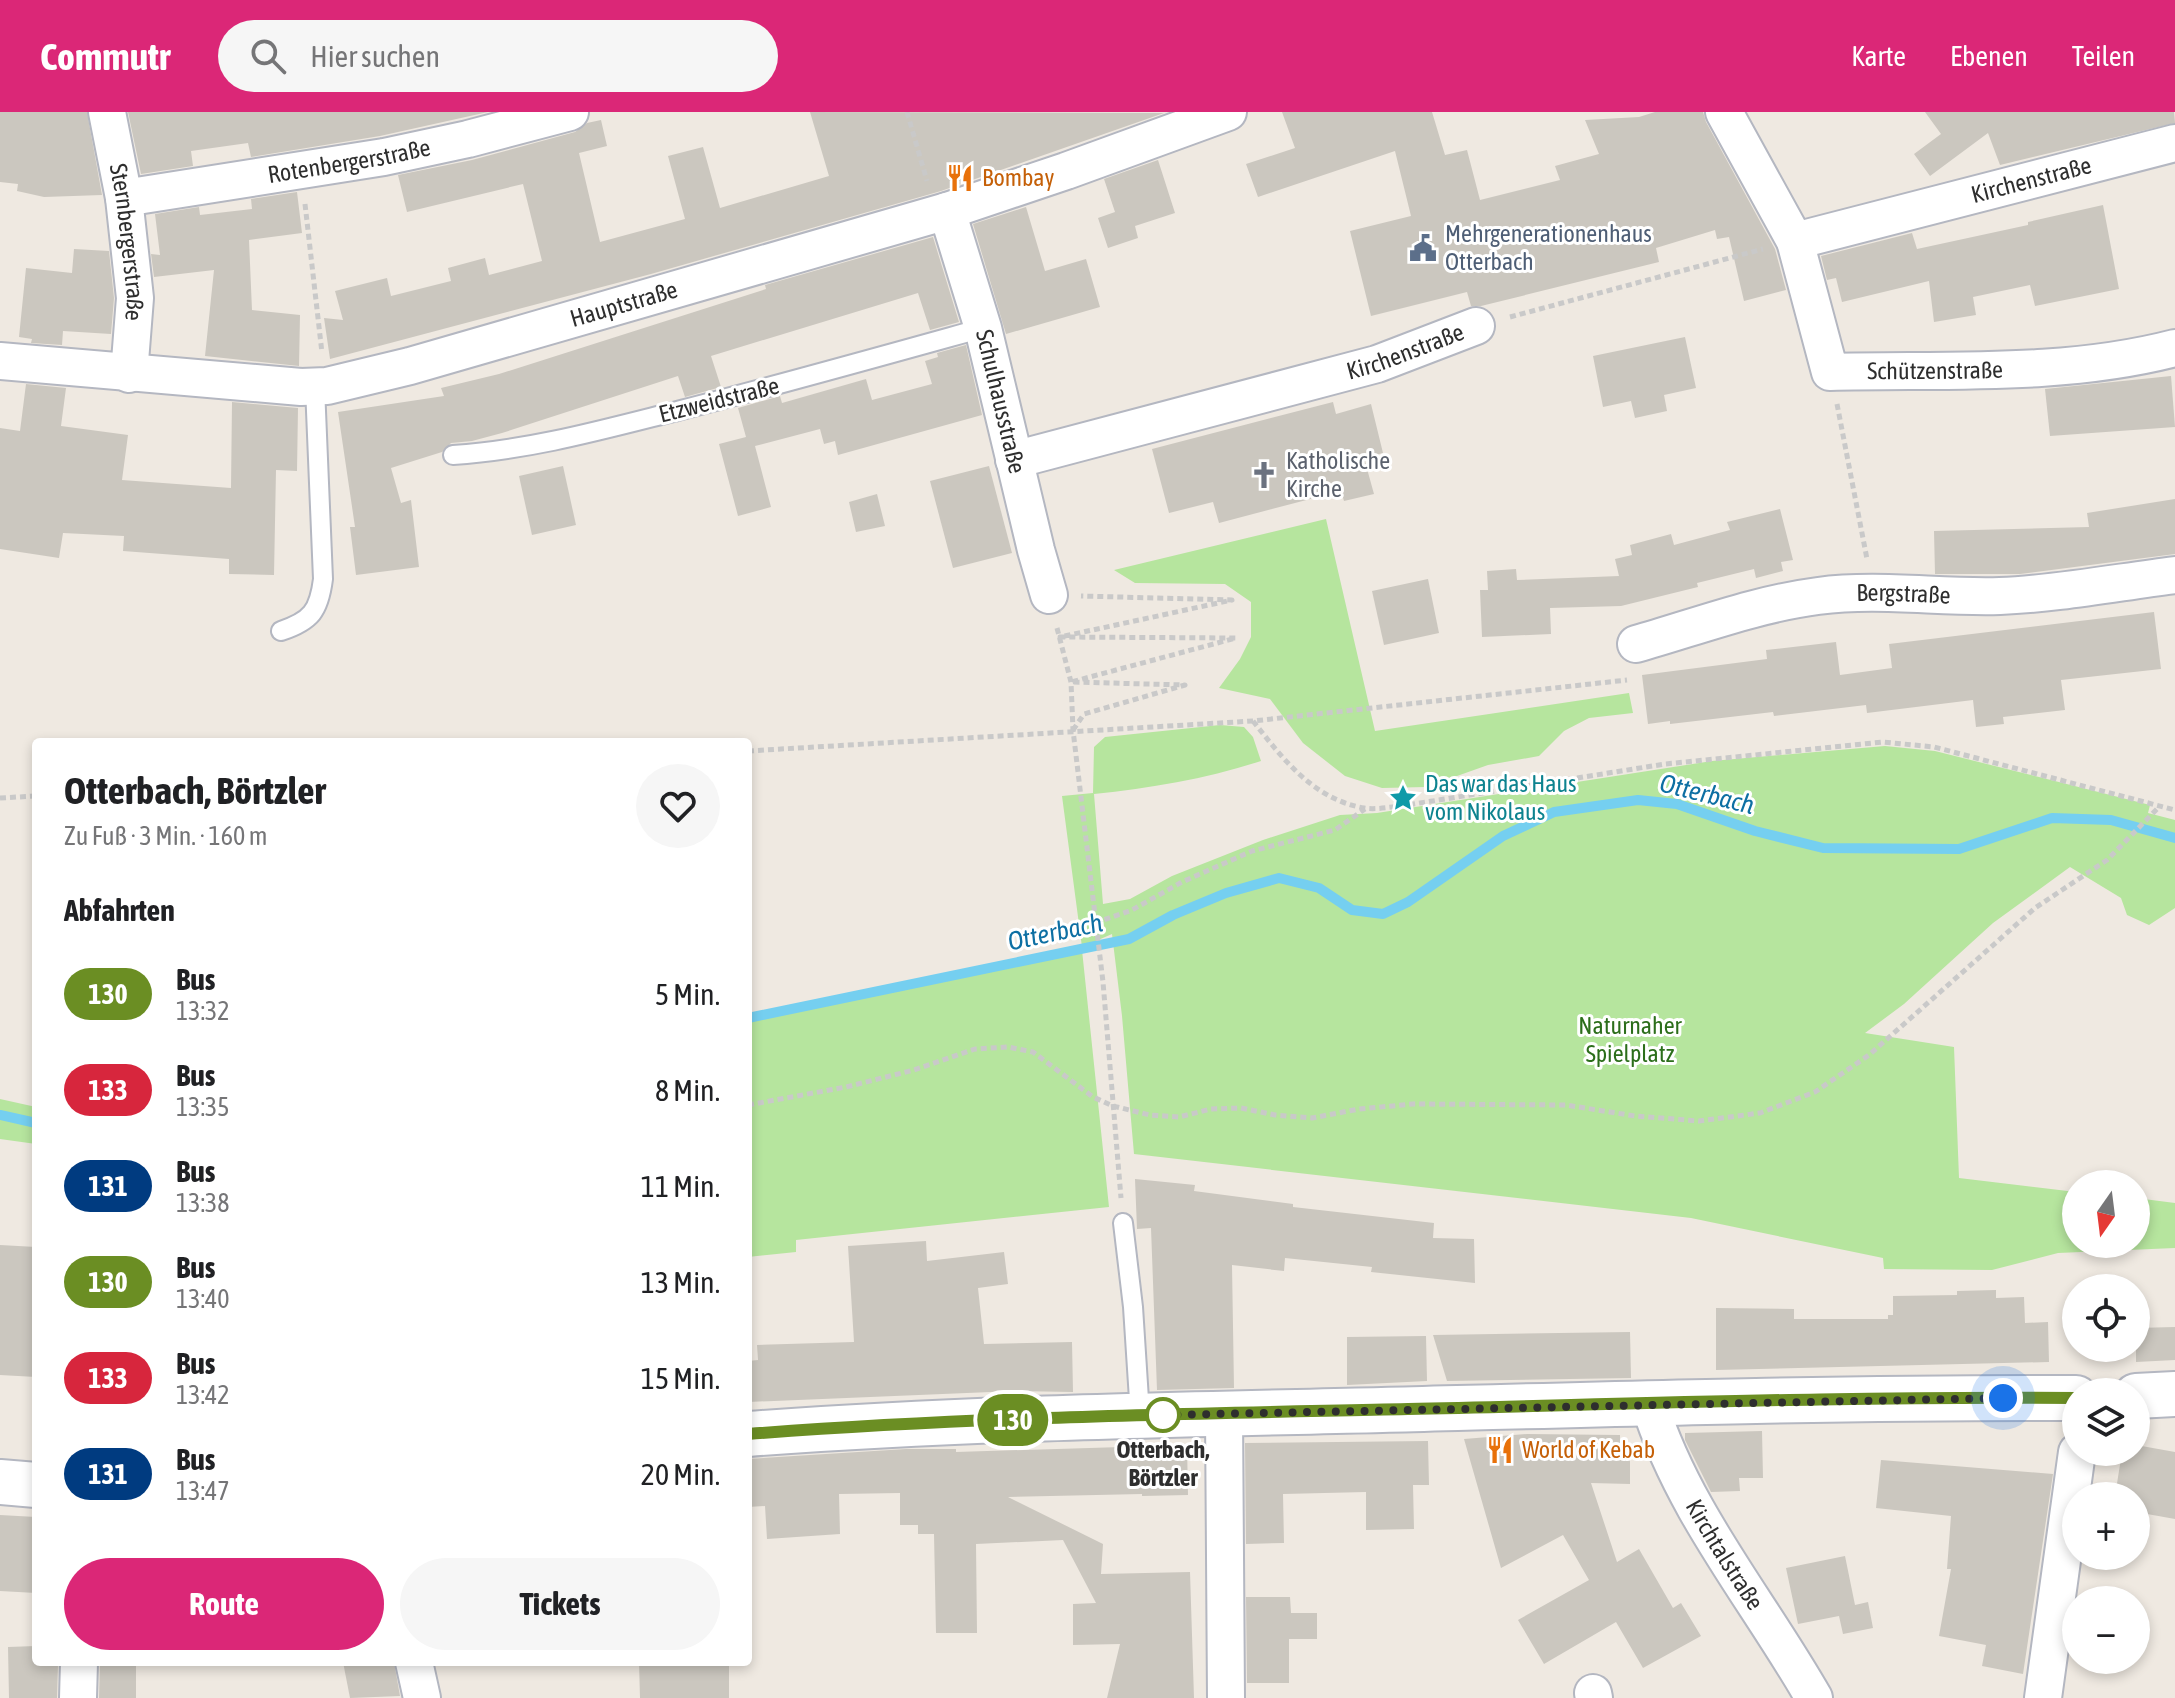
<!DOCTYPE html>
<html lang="de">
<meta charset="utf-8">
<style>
body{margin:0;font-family:"Asap Condensed",sans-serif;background:#f6f6f6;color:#202124;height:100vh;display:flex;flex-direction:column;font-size:30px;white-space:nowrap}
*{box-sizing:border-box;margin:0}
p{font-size:26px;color:#757577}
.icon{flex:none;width:44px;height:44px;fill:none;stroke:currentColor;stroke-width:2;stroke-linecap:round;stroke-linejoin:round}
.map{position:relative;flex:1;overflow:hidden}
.drawer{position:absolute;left:32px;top:626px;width:720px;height:928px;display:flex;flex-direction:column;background:#fff;border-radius:8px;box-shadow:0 4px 12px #0003}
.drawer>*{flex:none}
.badge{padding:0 16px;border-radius:26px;font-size:28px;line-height:52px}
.needle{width:52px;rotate:194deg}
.controls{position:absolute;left:2062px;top:1058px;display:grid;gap:16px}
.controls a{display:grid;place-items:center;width:88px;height:88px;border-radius:50%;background:#fff;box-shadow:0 4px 12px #0003;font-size:40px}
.you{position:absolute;width:40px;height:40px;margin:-20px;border:6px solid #fff;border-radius:50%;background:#1a73e8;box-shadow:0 0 0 12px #1a73e833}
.map>.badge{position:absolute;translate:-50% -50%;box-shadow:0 0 0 4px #fff}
h2{padding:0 32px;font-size:30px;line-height:72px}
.round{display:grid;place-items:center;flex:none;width:84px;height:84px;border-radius:42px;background:#f6f6f6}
.headline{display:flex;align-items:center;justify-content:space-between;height:136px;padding:0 32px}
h1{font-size:38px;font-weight:700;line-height:60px}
.action{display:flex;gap:16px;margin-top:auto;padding:16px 32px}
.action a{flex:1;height:92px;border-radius:48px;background:#db2777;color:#fff;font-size:32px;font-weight:700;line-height:92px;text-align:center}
.action a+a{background:#f6f6f6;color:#202124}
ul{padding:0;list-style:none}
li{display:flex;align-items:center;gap:24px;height:96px;padding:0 32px}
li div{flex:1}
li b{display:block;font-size:30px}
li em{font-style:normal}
li .badge{min-width:88px;font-weight:700;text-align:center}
header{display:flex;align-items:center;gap:48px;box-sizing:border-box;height:112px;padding:0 40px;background:#db2777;color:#fff}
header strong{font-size:38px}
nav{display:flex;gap:44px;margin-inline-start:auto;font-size:28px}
.search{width:560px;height:72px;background:#f6f6f6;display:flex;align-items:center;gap:20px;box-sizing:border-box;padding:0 28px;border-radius:44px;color:#757577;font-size:30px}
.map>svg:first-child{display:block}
.green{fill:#b6e59e}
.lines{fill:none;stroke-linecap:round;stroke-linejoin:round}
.stream{stroke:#75cff0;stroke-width:10}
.building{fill:#cbc7bf}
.service-casing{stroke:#b4b7c1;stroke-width:22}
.minor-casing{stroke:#b4b7c1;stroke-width:40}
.secondary-casing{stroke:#b4b7c1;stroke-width:48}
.path{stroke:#c9c9c9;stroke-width:5;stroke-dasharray:6 4;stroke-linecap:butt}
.service{stroke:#fff;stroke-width:18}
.minor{stroke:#fff;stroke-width:36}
.secondary{stroke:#fff;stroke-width:44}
.line-casing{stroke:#fff;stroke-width:18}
.line{stroke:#6b8e23;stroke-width:12}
.walk{stroke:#2e2e2e;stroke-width:8;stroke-dasharray:0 14.4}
.stop-dot{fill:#fff;stroke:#6b8e23;stroke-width:4}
.labels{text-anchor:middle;stroke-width:6;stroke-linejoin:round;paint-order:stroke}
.street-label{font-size:24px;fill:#2e2e2e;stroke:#fff}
.food-label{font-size:24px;fill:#c56008;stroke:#fff;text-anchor:start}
.service-label{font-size:24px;fill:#4e5e75;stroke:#fff;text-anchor:start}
.worship-label{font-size:24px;fill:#5b616d;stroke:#fff;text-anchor:start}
.culture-label{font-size:24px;fill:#0d838f;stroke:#fff;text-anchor:start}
.park-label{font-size:24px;fill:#2c6e1b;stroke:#fff}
.stop-label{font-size:24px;font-weight:bold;fill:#2e2e2e;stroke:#fff}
.water-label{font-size:26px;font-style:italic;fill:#0d6fa3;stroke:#fff}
</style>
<header>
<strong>Commutr</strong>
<div class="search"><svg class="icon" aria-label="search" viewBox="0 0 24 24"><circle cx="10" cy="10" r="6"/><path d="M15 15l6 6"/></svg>Hier suchen</div>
<nav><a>Karte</a><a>Ebenen</a><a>Teilen</a></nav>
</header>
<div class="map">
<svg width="2175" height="1586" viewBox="0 0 2175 1586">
<rect width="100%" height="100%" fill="#efe9e1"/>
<g class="green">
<polygon points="1326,407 1375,619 1629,581 1633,601 1589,606 1564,619 1539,644 1488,653 1426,675 1382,676 1345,664 1303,631 1270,587 1219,576 1240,547 1251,525 1251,490 1225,472 1135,471 1114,458"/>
<path d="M1220 613 1244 615 1253 625 1261 649C1206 667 1151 676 1094 682L1103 792 1130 787 1172 764 1263 728 1340 703 1377 701 1712 649 1885 634 1935 639 2150 693 2148 701 2175 708V796L2149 813 2127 803 2121 786 2070 755 1993 811 1904 892 1865 921 1954 935 1959 1066 2076 1080V1132H2136V1086L2175 1091V1136L2058 1141 1992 1158 1884 1157 1883 1146 1691 1106 1134 1042 1122 904 1112 822 1082 835 1062 684 1093 681 1094 635 1105 625Z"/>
<polygon points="1082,838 1109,1095 796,1128 796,1140 748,1145 748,909"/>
<polygon points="0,987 36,995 36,1032 0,1027"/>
</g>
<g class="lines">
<g class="stream">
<polyline points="748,906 1129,827 1173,803 1226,781 1279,766 1319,776 1352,798 1383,802 1408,790 1503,724 1554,700 1638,688 1677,692 1755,719 1823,736 1959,737 2052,706 2111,708 2175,726"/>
<polyline points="0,1003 36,1011"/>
</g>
</g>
<g class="building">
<polygon points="0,0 87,0 102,83 44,85 17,79 18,72 0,70"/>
<polygon points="128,0 488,0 380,24 251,45 248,31 191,39 193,54 141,62"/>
<polygon points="810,0 1164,1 941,79 651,162 330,247 324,206 343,208 335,179 387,166 391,184 451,169 448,156 485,146 489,163 542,149 523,72 407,100 398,63 472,48 575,20 587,11 601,8 607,34 579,41 600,130 685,107 668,44 703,35 720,96 829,64"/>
<polygon points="1282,0 1432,0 1445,43 1467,38 1480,88 1560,68 1555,54 1599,42 1585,8 1639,5 1655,0 1703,0 1706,10 1775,137 1786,178 1744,189 1729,125 1717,127 1715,118 1656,136 1659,150 1481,194 1471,194 1467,180 1371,204 1350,119 1411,104 1395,39 1258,85 1246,52 1295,36"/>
<polygon points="1925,0 2174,0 2175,11 2000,53 1988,21 1930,64 1914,42 1941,22"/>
<polygon points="1158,48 1175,101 1135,114 1138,126 1108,136 1098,106 1115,100 1104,67"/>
<polygon points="297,80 302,121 249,128 252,198 300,203 299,254 205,244 214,158 154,165 151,142 160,143 155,102 199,95 200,103 252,97 251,87"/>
<polygon points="2103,93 2119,177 2035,194 2030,173 1973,185 1976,203 1934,210 1929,169 1842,190 1836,166 1827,168 1821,144 1912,121 1917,137 2028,113 2028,110"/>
<polygon points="1026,95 1045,159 1086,147 1100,195 1006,222 973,112"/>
<polygon points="933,125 959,210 930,218 918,181 711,244 721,275 685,285 678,264 502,321 472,329 451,331 442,340 391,356 401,391 411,388 419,455 356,463 350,415 355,415 338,300 444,284 441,276 499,262 766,177 765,173"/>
<polygon points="74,137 109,139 114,186 111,222 63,219 62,233 31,231 32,227 19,225 26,156 72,161"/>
<polygon points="1685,225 1696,276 1664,283 1667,299 1635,306 1631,289 1603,295 1593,244"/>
<polygon points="966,233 982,303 838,343 835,329 824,332 820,317 755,334 771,395 738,404 719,332 746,325 738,296 780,284 782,291 866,267 872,288 932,272 925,249 938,245 937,241"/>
<polygon points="2171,264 2175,315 2050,324 2045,277"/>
<polygon points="26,272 66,276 61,314 128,323 122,368 231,376 232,290 298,296 297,359 276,358 274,463 229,462 229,447 123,439 124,424 63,421 59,446 0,437 0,316 20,319"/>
<polygon points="1333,290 1336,302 1371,292 1383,341 1364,346 1374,382 1344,389 1341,379 1219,411 1213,390 1169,401 1152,337"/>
<polygon points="563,354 576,413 532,423 519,364"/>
<polygon points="989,354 1012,441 953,456 930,369"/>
<polygon points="877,382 885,414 856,420 849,390"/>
<polygon points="2175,387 2175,442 2020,462 1935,462 1934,419 2089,415 2087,401"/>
<polygon points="1780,397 1793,448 1781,450 1783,459 1756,466 1754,457 1697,471 1698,475 1621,494 1550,496 1551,522 1482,525 1480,478 1488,478 1487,459 1516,457 1517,468 1619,464 1615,447 1632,443 1630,433 1671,422 1674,433 1730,418 1727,410"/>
<polygon points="1428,467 1439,521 1384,533 1372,479"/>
<polygon points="2154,500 2161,557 2061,568 2065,598 2003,605 2004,612 1976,615 1973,588 1867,601 1866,593 1774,604 1773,600 1670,612 1670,609 1648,612 1642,563 1767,547 1766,538 1836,530 1840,563 1892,556 1889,532"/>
<polygon points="1135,1067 1195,1073 1194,1079 1293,1092 1293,1095 1434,1111 1433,1126 1474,1127 1475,1171 1371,1160 1372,1155 1285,1146 1284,1159 1232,1153 1234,1276 1157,1278 1151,1116 1137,1117"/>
<polygon points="926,1129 927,1149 1004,1140 1008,1172 978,1176 984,1232 1072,1230 1073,1280 1015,1279 748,1290 748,1249 758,1248 757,1233 854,1230 848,1134"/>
<polygon points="0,1133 36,1135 36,1265 0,1263"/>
<polygon points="1996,1178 1996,1186 2024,1185 2025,1211 2048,1210 2049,1250 1716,1258 1716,1196 1794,1197 1794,1207 1888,1207 1888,1203 1893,1203 1893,1184 1957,1183 1957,1179"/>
<polygon points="2175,1215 2175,1248 2136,1250 2136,1216"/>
<polygon points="1630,1220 1631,1266 1447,1269 1433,1223"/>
<polygon points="1426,1224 1427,1269 1347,1273 1347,1225"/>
<polygon points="1762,1319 1763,1366 1739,1366 1740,1379 1711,1380 1685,1328 1685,1321"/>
<polygon points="1527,1322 1620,1323 1620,1342 1630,1342 1630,1372 1591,1371 1617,1450 1639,1437 1673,1496 1681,1491 1701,1524 1643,1556 1616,1510 1544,1552 1518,1508 1589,1468 1563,1423 1501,1456 1464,1327"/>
<polygon points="1428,1329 1429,1373 1413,1373 1414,1417 1366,1418 1366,1380 1283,1382 1284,1431 1246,1432 1245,1331"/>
<polygon points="1187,1333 1188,1383 1142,1384 1142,1382 1008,1385 1103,1432 1101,1462 1190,1460 1194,1586 1107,1586 1120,1532 1073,1533 1073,1492 1096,1491 1063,1428 976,1432 977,1521 936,1521 934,1422 918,1422 918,1413 900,1413 900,1381 839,1382 840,1422 767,1427 765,1394 748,1395 748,1347 906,1337 956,1337 956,1340"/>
<polygon points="2136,1333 2175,1340 2175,1407 2136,1400 2136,1384 2115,1384 2122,1340 2136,1340"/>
<polygon points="1881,1348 2053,1362 2023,1562 1982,1554 1986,1533 1939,1524 1951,1457 1947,1457 1951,1404 1876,1396"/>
<polygon points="0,1403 36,1405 36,1481 0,1479"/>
<polygon points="1845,1444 1855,1493 1868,1490 1873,1516 1843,1522 1839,1504 1798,1512 1786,1456"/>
<polygon points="1246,1485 1290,1485 1291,1501 1317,1501 1317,1527 1289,1527 1289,1571 1247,1571"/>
<polygon points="36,1534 36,1550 39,1553 58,1553 57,1586 9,1586 8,1535"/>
<polygon points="100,1550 136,1550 136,1586 99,1586"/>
<polygon points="343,1550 394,1550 400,1584 350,1586"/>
<polygon points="639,1550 729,1550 729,1586 640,1586"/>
</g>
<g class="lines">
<g class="service-casing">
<g id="service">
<path d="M453 343C531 338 605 317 681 298 782 272 882 244 983 216"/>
<path d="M281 519C311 509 319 499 323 467L315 275"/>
<polyline points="1123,1111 1133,1195 1140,1303"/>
</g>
</g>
<g class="minor-casing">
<g id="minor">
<path id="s1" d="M107 0 124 86 135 186 129 262"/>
<path id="s2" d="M1724 0 1795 129 1830 260C1944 257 2064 265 2175 236"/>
<path id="s3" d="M124 86 384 45 468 27 570 0"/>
<path id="s4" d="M947 99 983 216 1036 438 1049 483"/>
<path id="s5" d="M1795 129 2175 31"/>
<path id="s6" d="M0 249 301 275 327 274 410 254 947 99 1066 59 1228 0"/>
<path id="s7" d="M1014 348 1377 252 1476 214"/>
<path id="s8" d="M1636 532C1696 515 1756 492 1818 484 1879 476 1939 486 2000 484 2056 482 2119 470 2175 463"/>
<path id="s9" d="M1649 1291C1683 1400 1758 1488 1814 1586"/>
<polyline points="1224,1302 1226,1586"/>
<polyline points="414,1550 422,1586"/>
<polyline points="1593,1581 1594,1586"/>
<polyline points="78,1586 79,1550"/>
<polyline points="2043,1586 2077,1340"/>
</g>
</g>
<g class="secondary-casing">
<g id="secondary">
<polyline points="2136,1284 2175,1282"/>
<path d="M748 1322C959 1306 1171 1303 1382 1298 1613 1292 1845 1285 2076 1286"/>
<polyline points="0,1370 36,1373"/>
</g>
</g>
<g class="path">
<polyline points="907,0 927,69"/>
<polyline points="305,92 322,241"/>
<polyline points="1510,205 1763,137"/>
<polyline points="1837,292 1867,447"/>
<polyline points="1057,516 1071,570 1073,618 1103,870 1121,1086"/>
<path d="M1253 609C1283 647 1313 687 1364 696 1375 698 1390 695 1401 694L1665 652 1883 630 1934 635 2175 698"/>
<polyline points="1073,618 1084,602 1185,573 1071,570 1236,526 1060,525 1232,488 1081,484"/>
<polyline points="748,639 1253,609 1627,568"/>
<polyline points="0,686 36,684"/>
<polyline points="1095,811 1132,798 1182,770 1252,739 1335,718 1365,697"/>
<polyline points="748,993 846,975 914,958 975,937 1008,935 1033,940 1093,985 1113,994 1150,1003 1179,1005 1211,997 1241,996 1275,1003 1312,1006 1359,997 1413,992 1566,993 1635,1004 1699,1009 1760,1001 1815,980 1869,943 2035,796 2107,748 2160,694"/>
</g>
<use href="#service" class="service"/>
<use href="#minor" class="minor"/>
<use href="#secondary" class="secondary"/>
</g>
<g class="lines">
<g class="line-casing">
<path id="line" d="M748 1322C968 1305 1188 1302 1408 1297 1631 1292 1854 1284 2076 1286"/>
</g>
<use href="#line" class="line"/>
<polyline class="walk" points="1163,1303 2003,1286"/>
</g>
<defs>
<g id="restaurant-bare" transform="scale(2.16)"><path d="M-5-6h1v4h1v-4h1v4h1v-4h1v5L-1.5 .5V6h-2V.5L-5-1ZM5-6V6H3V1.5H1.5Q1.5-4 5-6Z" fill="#e8710a" stroke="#fff" stroke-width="2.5" paint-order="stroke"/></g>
<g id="civic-bare" transform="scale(2.16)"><path d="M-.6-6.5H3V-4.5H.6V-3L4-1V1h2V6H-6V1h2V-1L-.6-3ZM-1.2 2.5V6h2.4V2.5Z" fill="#5c6f8a" stroke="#fff" stroke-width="2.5" paint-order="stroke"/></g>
<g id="church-bare" transform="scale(2.16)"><path d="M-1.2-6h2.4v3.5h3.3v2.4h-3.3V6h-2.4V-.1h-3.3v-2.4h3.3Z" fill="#6b7280" stroke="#fff" stroke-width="2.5" paint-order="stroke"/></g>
<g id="sight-bare" transform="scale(2.16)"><path d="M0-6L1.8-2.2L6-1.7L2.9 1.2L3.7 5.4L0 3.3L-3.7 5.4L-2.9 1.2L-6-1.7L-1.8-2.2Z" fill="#0f9aa8" stroke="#fff" stroke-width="2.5" paint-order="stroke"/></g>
</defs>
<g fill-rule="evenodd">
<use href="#restaurant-bare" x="960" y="66"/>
<use href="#civic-bare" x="1423" y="136"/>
<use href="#church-bare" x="1264" y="363"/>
<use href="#sight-bare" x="1403" y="686"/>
<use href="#restaurant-bare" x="1500" y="1338"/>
</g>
<circle class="stop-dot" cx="1163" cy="1303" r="16"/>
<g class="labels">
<g class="street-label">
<text dy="8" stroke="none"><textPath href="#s3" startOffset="228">Rotenbergerstraße</textPath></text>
<text dy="8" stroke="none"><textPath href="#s5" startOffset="244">Kirchenstraße</textPath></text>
<text dy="8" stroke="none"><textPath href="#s1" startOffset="132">Sternbergerstraße</textPath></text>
<text dy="8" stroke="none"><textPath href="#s6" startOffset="636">Hauptstraße</textPath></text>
<text dy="8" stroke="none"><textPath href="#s7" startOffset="406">Kirchenstraße</textPath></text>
<text dy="8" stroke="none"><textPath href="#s2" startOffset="388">Schützenstraße</textPath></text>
<text transform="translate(719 288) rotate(-14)" y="8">Etzweidstraße</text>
<text dy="8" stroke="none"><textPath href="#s4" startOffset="198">Schulhausstraße</textPath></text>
<text dy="8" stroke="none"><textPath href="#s8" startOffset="274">Bergstraße</textPath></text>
<text dy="8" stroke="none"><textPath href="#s9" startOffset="170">Kirchtalstraße</textPath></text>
</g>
<g class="food-label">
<text x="982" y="74">Bombay</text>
<text x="1522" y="1346">World of Kebab</text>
</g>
<g class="service-label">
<text x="1445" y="130">Mehrgenerationenhaus<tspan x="1445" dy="28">Otterbach</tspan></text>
</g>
<g class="worship-label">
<text x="1286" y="357">Katholische<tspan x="1286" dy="28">Kirche</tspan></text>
</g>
<g class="culture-label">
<text x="1425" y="680">Das war das Haus<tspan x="1425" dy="28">vom Nikolaus</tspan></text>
</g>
<g class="park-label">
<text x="1630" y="922">Naturnaher<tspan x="1630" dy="28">Spielplatz</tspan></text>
</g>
<g class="stop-label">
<text x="1163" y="1346">Otterbach,<tspan x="1163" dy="28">Börtzler</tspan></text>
</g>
<g class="water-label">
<text transform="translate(1707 682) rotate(14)" y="9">Otterbach</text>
<text transform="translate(1055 820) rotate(-12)" y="9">Otterbach</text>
</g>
</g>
</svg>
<div class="controls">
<a><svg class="needle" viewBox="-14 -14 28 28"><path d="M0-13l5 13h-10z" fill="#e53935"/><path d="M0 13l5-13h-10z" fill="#757577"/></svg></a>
<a><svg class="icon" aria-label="locate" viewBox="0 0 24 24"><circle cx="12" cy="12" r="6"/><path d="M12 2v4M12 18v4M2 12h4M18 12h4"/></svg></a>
<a><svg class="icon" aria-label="layers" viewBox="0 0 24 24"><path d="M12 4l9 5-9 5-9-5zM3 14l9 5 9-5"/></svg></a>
<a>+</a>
<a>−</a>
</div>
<div class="you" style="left:2003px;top:1286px"></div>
<b class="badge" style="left:1013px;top:1308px;background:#6b8e23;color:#fff">130</b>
<section class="drawer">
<div class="headline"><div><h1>Otterbach, Börtzler</h1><p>Zu Fuß · 3 Min. · 160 m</p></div><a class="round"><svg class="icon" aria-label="heart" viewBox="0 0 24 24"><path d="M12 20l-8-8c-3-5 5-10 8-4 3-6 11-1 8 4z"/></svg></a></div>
<h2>Abfahrten</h2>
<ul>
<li><span class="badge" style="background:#6b8e23;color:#fff">130</span><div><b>Bus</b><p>13:32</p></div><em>5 Min.</em></li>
<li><span class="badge" style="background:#d7263d;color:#fff">133</span><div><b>Bus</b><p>13:35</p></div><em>8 Min.</em></li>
<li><span class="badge" style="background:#003b80;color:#fff">131</span><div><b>Bus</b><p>13:38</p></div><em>11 Min.</em></li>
<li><span class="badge" style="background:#6b8e23;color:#fff">130</span><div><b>Bus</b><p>13:40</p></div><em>13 Min.</em></li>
<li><span class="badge" style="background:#d7263d;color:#fff">133</span><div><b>Bus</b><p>13:42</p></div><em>15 Min.</em></li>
<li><span class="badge" style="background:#003b80;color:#fff">131</span><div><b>Bus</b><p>13:47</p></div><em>20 Min.</em></li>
</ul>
<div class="action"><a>Route</a><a>Tickets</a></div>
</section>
</div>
